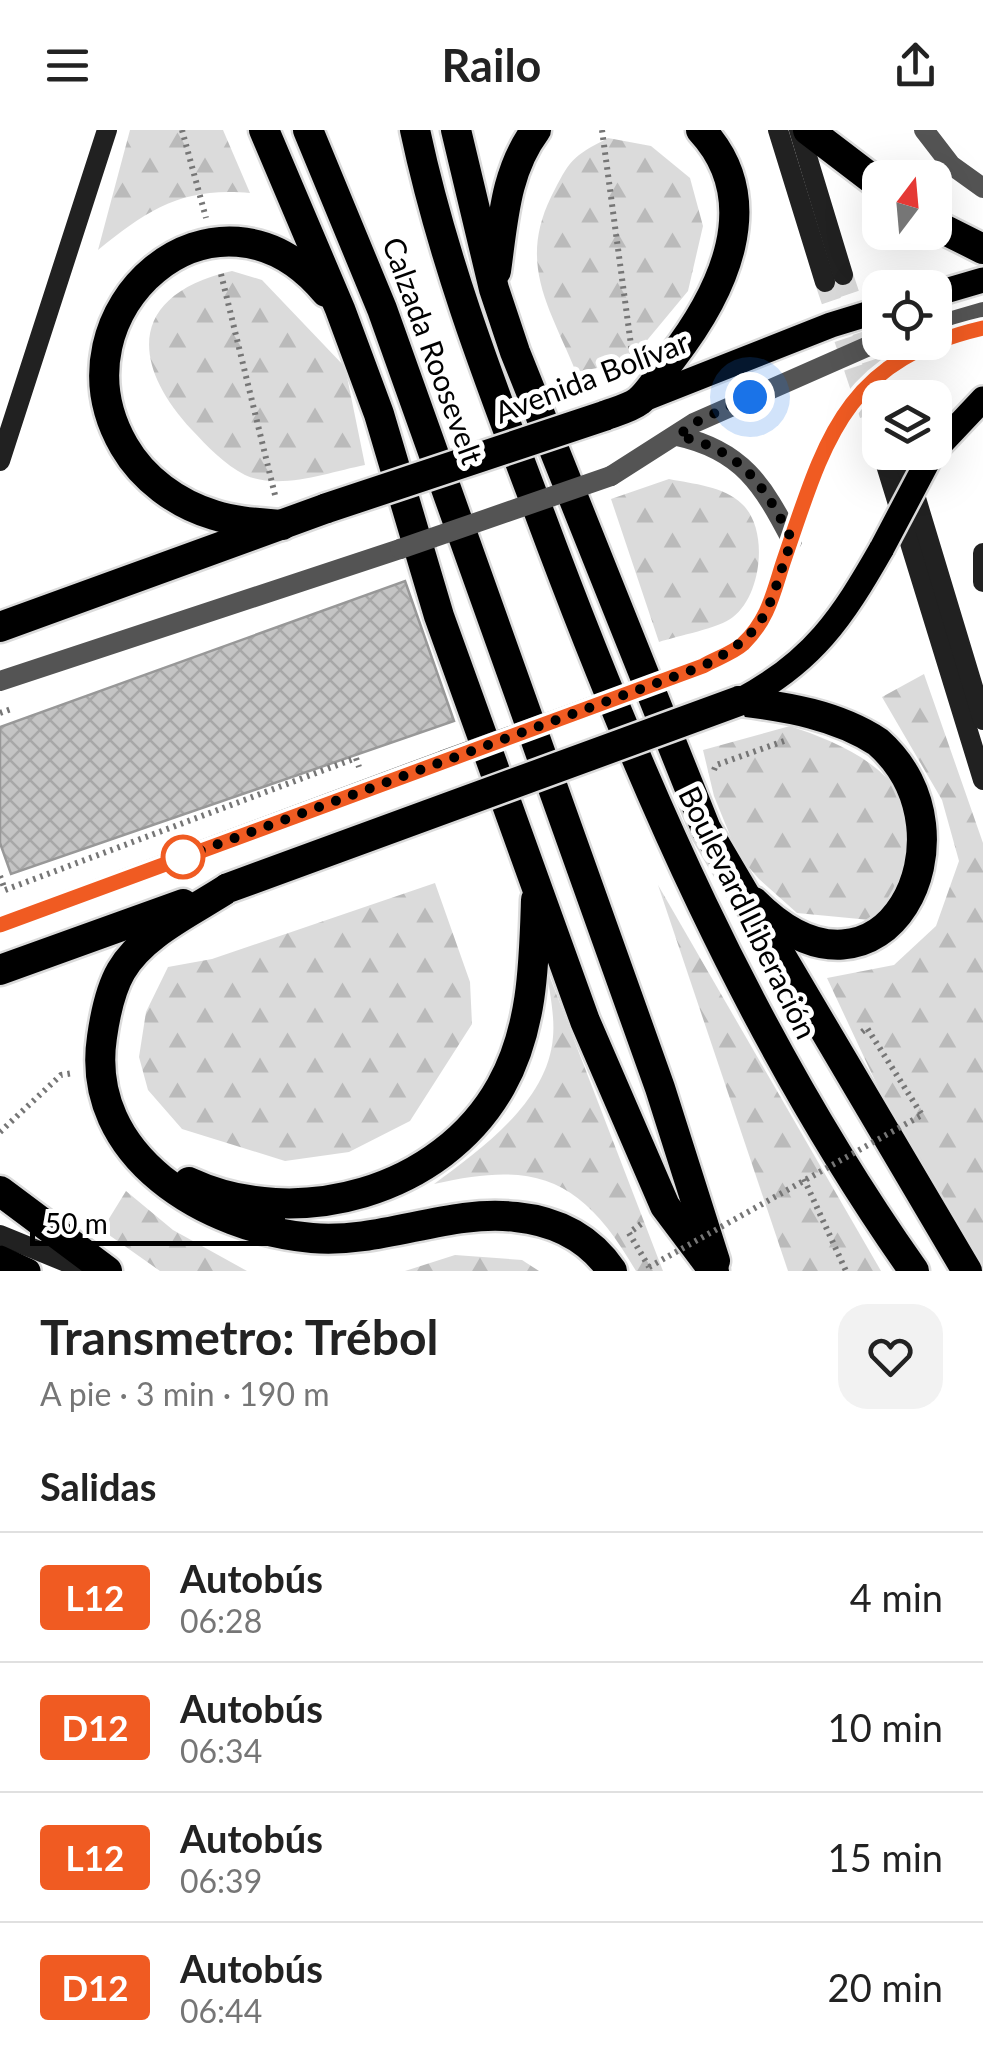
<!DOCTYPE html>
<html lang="es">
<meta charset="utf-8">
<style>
body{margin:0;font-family:Lato,sans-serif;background:#f2f2f2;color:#222;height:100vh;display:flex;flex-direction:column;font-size:38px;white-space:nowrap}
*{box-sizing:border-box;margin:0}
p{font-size:32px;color:#767676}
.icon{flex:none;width:55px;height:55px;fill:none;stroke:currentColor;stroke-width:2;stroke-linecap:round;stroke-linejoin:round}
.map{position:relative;height:1141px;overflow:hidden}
.sheet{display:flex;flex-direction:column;background:#fff;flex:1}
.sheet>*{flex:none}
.badge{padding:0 20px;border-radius:8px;font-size:35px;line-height:65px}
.needle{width:65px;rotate:16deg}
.tools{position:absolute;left:862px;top:30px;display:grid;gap:20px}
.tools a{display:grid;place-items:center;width:90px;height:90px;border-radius:20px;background:#fff;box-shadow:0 10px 40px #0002;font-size:50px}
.scale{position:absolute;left:30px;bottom:25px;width:255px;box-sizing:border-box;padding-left:10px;border:5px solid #000;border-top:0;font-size:28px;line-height:35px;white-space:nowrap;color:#000;-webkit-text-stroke:8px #fff;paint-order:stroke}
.you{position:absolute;width:50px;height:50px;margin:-25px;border:8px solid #fff;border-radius:50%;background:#1a73e8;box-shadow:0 0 0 15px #1a73e833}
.map>.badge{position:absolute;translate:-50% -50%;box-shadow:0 0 0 5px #fff}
h2{padding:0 40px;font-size:38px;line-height:90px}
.round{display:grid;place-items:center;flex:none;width:105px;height:105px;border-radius:30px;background:#f2f2f2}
.summary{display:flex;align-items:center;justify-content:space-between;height:170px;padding:0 40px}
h1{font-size:48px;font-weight:700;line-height:75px}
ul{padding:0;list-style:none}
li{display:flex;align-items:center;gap:30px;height:130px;padding:0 40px;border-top:2px solid #e0e0e0}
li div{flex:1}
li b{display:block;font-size:38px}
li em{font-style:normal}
li .badge{min-width:110px;font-weight:700;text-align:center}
header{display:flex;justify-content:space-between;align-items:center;height:130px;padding:0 40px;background:#fff;font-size:45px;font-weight:700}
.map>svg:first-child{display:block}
.forest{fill:url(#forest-firs)}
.building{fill:url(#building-cross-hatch);stroke:#989898;stroke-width:2.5}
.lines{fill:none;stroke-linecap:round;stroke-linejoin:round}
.secondary-tunnel{stroke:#d9d9d9;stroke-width:20;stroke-dasharray:20 10;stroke-linecap:butt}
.primary-casing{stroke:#dbdbdb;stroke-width:30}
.highway-casing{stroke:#dbdbdb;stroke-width:35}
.path{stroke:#767676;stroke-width:6;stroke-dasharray:2.5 5;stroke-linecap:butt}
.lane{stroke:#545454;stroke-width:20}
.street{stroke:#545454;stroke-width:20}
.secondary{stroke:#212121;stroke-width:20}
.primary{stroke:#000;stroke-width:25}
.highway{stroke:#000;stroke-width:30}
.primary-bridge-casing{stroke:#dbdbdb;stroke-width:30;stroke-linecap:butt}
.highway-bridge-casing{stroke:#dbdbdb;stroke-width:35;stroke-linecap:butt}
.path-bridge{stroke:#767676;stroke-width:6;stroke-dasharray:2.5 5;stroke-linecap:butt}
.lane-bridge{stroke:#545454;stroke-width:20}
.primary-bridge{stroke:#000;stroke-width:25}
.highway-bridge{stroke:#000;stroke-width:30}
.line-casing{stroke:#fff;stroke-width:22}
.line{stroke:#f05b22;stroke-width:15}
.walk{stroke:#000;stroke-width:10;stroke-dasharray:0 18}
.stop-dot{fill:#fff;stroke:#f05b22;stroke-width:5}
.labels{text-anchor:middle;stroke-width:10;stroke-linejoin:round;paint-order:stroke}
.street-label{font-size:30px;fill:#000;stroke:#fff}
</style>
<header><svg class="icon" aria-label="menu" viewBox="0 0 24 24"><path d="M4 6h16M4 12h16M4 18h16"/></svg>Railo<svg class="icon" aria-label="share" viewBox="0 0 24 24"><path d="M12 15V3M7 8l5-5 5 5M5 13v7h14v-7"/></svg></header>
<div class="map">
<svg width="983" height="1141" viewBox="0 0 983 1141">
<defs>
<pattern id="forest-firs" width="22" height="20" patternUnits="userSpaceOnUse" patternTransform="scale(2.5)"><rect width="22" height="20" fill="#dbdbdb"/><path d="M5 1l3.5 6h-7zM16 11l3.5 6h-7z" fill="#bababa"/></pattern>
<pattern id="building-cross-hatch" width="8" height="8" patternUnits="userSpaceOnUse" patternTransform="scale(2.5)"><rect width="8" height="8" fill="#c4c4c4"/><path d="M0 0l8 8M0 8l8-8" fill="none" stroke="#a7a7a7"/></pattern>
</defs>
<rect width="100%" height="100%" fill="#fff"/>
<g class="forest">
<path d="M130 0H223L250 63C182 57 149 79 98 120Z"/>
<path d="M608 8 651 16 690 48 703 96 688 161 629 232 576 242C550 178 518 135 551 67 570 30 571 27 608 8Z"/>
<path d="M232 141 262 150 345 237 365 335C329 342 280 361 245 345 225 335 207 316 192 300 128 231 131 164 232 141Z"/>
<path d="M669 349C693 354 724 356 742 374 769 399 762 465 733 487 720 498 677 506 659 512L611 369Z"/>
<polygon points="924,544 983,713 983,1141 907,1019 827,848 894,835 936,796 959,731 942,670 882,567"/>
<path d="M790 596C837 612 901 637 911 694 915 715 907 744 905 765L870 790 797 783 759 749 738 725 714 666 703 620Z"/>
<polygon points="435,753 470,852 472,894 410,991 349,1022 285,1031 182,999 148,960 139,927 146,882 168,837 212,829"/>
<polygon points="658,755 881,1141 788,1141"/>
<path d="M546 837 663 1141H636C582 1048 537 1030 434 1054 481 1019 548 972 553 907 555 885 549 859 546 837Z"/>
<polygon points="126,1061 173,1100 247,1141 160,1141 102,1100"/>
<polygon points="455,1125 522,1130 539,1141 405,1141"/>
</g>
<polygon class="building" points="405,451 454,591 11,744 0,713 0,597"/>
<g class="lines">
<g class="secondary-tunnel">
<polyline points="843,145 884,268"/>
<polyline points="825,152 879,313"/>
</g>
<g class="primary-casing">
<g id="primary">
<polyline points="935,164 983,150"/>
<polyline points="641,270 831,195 880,180"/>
<polyline points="935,320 983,269"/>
<path d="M739 571C813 532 842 488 882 418"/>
<polyline points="0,1128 28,1141"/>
</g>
</g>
<g class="highway-casing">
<g id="highway">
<polyline points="264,0 340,179 379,284 439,486 585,891 665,1076 714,1141"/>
<polyline points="308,0 382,179 660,958 715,1131"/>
<path d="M415 0C443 132 491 255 539 382 638 648 750 908 914 1141"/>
<polyline points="456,0 494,159 515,222 706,699 967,1141"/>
<polyline points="808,0 880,55"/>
<polyline points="935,95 983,119"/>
<path d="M496 141C503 92 505 41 536 0"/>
<path d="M604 286C614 282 630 278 639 271 652 260 662 241 672 228 723 162 767 71 701 0"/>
<path d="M282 395C259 393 236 392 214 385 177 374 143 349 124 316 46 181 217 31 326 162"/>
<polyline points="0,497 327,378"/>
<path d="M739 571C787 577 837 585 878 612 983 705 883 901 754 772"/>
<path d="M228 758C193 781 142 804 121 841 110 860 105 886 102 907 84 1027 208 1099 312 1108 382 1114 448 1079 516 1087 555 1091 589 1107 612 1141"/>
<polyline points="0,840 183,774"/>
<path d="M189 1052C297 1102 442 1062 501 956 533 899 534 833 536 770"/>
<polyline points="0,1061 107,1141"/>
</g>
</g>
<g class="path">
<polyline points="182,0 206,88"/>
<polyline points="602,0 633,230"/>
<polyline points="221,144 275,365"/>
<polyline points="0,583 14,578"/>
<polyline points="714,640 716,635 784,611"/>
<polyline points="0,746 5,760 356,628 359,637"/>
<polyline points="862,902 867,898 922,985"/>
<polyline points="0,1002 61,945 73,943"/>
<polyline points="804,1049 846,1141"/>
<polyline points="641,1094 629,1103 649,1137"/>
</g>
<g class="lane">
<polyline points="935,196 983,182"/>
<path d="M677 306C742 320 763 355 792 411"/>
<polyline points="611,346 694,293 880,211"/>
<path d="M703 536C715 529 733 523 743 514 768 490 773 464 783 433 825 311 842 231 983 198"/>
<polyline points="0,551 400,419"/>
<polyline points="0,795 444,630"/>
</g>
<polyline class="street" points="924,0 951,35 983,58"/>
<g class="secondary">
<polyline points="778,0 825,152"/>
<polyline points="799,0 843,145"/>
<polyline points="882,322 983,650"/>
<polyline points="902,322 983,590"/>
<polyline points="0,331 107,0"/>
<polyline points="983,423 983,452"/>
<polyline points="0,1105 88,1141"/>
</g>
<use href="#primary" class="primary"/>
<use href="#highway" class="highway"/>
<g class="primary-bridge-casing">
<polyline id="primary-bridge" points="882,418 929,329"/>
</g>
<g class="highway-bridge-casing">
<g id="highway-bridge">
<polyline points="327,378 604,286"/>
<polyline points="228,758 739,571"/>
</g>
</g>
<polyline class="path-bridge" points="649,1137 922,985"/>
<g class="lane-bridge">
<polyline points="400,419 611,346"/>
<polyline points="444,630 703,536"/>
</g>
<use href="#primary-bridge" class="primary-bridge"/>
<use href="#highway-bridge" class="highway-bridge"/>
</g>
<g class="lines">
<g class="line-casing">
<path id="line" d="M0 795 703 536C715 529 733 523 743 514 768 490 773 464 783 433 825 311 842 231 983 198"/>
</g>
<use href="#line" class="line"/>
<path class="walk" d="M183 727 175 730 703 536C774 499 766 478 792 410 764 355 742 320 678 306L694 293 750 267"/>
</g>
<circle class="stop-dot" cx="183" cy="727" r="20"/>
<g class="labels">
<g class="street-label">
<text transform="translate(432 221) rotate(70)" y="10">Calzada Roosevelt</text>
<text transform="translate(592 248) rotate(-21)" y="10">Avenida Bolívar</text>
<text transform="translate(747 783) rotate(64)" y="10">Boulevard Liberación</text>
</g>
</g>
</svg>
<div class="tools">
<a><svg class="needle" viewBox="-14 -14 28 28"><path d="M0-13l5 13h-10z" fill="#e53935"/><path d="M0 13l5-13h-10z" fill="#767676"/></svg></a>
<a><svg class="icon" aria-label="locate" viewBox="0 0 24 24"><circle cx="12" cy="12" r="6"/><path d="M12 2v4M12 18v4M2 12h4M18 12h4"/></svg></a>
<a><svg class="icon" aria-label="layers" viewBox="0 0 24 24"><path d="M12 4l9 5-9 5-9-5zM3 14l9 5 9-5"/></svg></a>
</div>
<div class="scale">50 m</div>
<div class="you" style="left:750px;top:267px"></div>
</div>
<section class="sheet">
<div class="summary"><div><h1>Transmetro: Trébol</h1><p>A pie · 3 min · 190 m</p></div><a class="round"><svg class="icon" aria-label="heart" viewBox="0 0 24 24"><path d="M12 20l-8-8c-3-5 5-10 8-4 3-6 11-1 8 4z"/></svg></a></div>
<h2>Salidas</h2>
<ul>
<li><span class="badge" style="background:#f05b22;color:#fff">L12</span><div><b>Autobús</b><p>06:28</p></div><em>4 min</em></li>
<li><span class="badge" style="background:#f05b22;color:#fff">D12</span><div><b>Autobús</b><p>06:34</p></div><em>10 min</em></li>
<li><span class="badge" style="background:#f05b22;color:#fff">L12</span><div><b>Autobús</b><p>06:39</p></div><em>15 min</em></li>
<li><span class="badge" style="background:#f05b22;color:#fff">D12</span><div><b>Autobús</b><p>06:44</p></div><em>20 min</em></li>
</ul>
</section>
